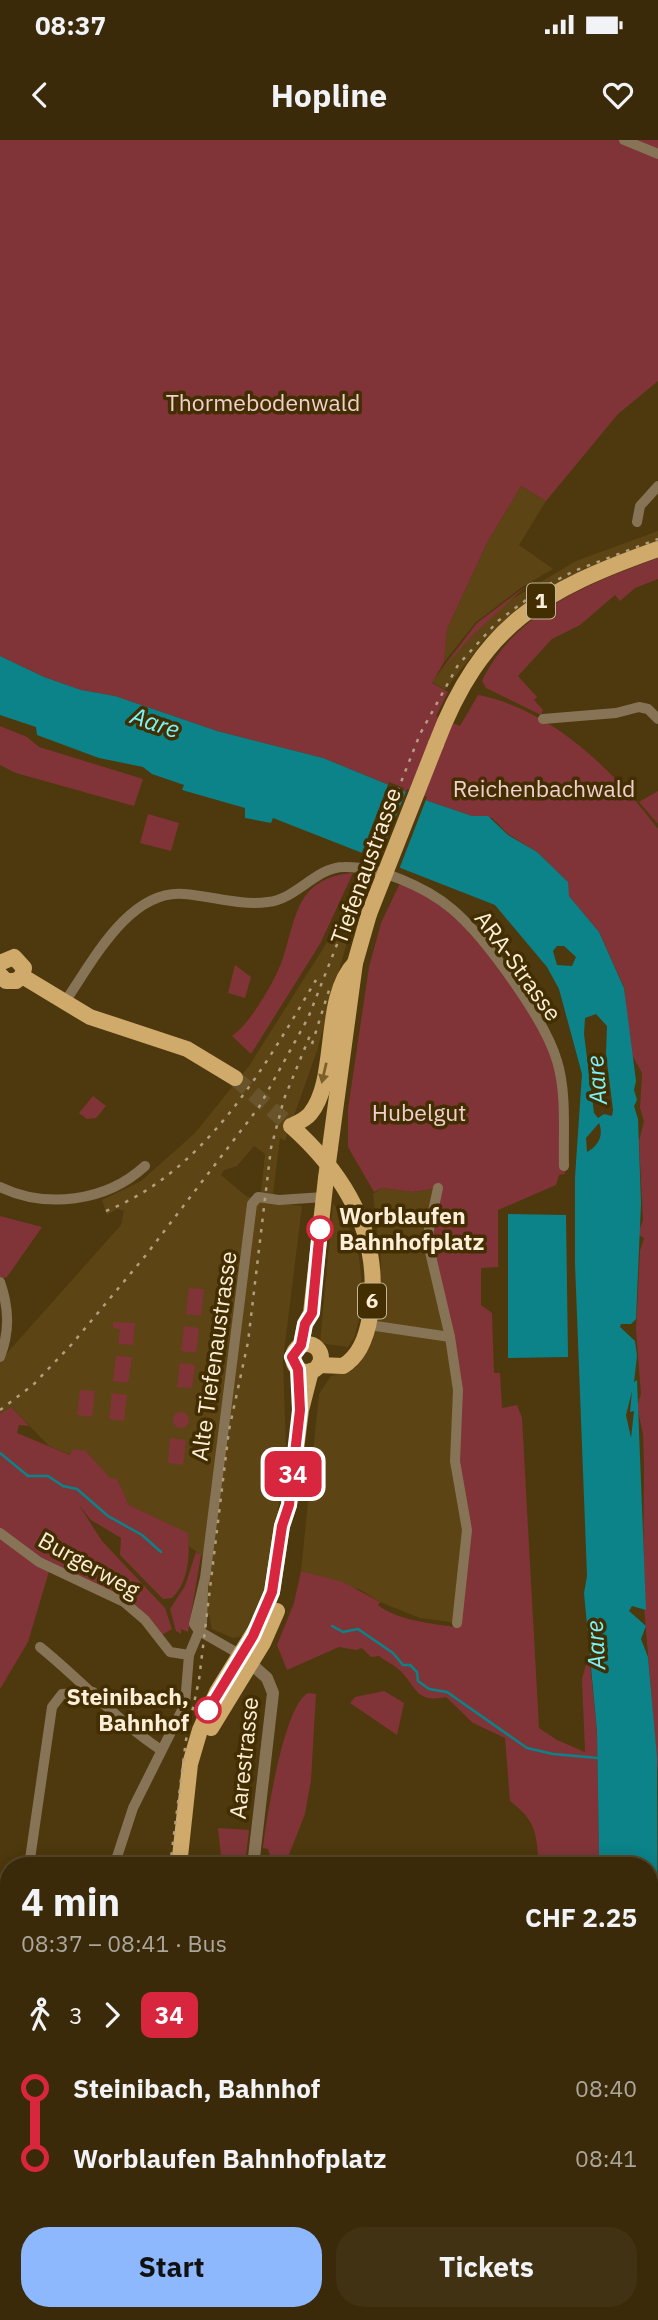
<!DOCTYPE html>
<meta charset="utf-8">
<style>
body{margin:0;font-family:"IBM Plex Sans",sans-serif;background:#413213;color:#f1f3f6;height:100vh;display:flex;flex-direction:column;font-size:26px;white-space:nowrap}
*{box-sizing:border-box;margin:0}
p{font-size:23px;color:#aba79c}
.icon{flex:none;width:38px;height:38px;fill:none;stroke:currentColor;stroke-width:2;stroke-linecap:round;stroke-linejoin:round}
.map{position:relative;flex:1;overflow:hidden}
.side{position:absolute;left:0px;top:1717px;width:658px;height:464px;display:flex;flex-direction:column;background:#3a2a0a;border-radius:28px 28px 0 0;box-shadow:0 4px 18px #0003,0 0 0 2px #54462b}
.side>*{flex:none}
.badge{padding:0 14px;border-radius:10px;font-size:24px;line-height:46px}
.map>.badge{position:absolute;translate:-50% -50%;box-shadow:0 0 0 4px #fff}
.legs{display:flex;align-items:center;gap:10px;height:77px;padding:0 21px;font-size:23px}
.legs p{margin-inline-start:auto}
.overview{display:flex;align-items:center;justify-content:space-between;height:119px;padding:0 21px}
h1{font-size:38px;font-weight:800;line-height:52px}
.button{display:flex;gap:14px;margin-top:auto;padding:14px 21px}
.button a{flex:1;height:80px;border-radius:28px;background:#8eb8fd;color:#111;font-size:28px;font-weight:800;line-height:80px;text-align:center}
.button a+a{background:#413213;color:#f1f3f6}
ul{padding:0 21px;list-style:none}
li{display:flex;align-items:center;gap:24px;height:70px;font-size:26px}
li i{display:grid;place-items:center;width:10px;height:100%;margin:0 9px;background:currentColor}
li i::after{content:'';width:18px;height:18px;margin:-9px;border:5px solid;border-radius:50%;background:#3a2a0a}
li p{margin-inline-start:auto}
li:first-child i{background:linear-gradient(#0000 50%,currentColor 0)}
li:last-child i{background:linear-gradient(currentColor 50%,#0000 0)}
.status{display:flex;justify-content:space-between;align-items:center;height:49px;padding:0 35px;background:#3a2a0a;direction:ltr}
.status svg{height:19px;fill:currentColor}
header{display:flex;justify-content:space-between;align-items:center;height:91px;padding:0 21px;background:#3a2a0a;font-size:32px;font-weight:800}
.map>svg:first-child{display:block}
.built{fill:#5c4415;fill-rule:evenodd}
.green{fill:#803438}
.water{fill:#0b8389;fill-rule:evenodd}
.pier{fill:#4e380d}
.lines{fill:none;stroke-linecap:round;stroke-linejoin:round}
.stream{stroke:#0b8389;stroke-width:2.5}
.primary-tunnel{stroke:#68532b;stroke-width:16;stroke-dasharray:16 8;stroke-linecap:butt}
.minor{stroke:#877456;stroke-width:10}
.tertiary{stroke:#877456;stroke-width:12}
.primary{stroke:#cfaa6b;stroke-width:16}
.rail{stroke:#b19f80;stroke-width:2.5;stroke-dasharray:3.5 7;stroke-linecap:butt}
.primary-bridge{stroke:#cfaa6b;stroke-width:16}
.oneway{fill:#7b602b}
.line-1-casing{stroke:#fff;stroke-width:16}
.line-1{stroke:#d7263d;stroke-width:10}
.stop-1-dot{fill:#fff;stroke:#d7263d;stroke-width:3.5}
.labels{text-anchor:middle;stroke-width:7;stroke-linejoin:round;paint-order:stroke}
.shield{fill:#432e01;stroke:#c4b498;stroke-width:2}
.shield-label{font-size:21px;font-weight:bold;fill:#fceed8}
.park-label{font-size:23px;fill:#f0cfce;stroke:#432e01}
.street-label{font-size:23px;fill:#fceed8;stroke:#432e01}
.stop-label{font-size:23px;font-weight:bold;fill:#fceed8;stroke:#432e01;text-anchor:start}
.water-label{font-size:24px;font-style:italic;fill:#78f4fa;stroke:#432e01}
</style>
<div class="status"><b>08:37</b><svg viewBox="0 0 49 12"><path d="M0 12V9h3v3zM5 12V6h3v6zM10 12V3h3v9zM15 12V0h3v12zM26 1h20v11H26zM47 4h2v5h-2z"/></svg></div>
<header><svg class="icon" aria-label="back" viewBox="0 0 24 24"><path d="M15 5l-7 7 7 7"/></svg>Hopline<svg class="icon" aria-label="heart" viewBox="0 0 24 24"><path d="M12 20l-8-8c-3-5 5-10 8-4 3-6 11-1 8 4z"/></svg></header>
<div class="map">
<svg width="658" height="2180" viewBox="0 0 658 2180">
<rect width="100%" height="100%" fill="#4e380d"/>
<g class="built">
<polygon points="521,346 546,361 519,405 553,429 522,447 476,482 444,522 447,489 487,403"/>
<polygon points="658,391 658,402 583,431 521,467 485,499 445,550 432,542 454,513 507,462 576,421"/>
<path d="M350 791 317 911 285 1001 280 998 272 1062 302 1066 283 1220 286 1308 271 1427 263 1456 243 1496 233 1498 212 1489 209 1475 205 1474 211 1423 189 1406 187 1393 129 1365 117 1339H110L86 1311 71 1315 49 1306 11 1267 0 1274V1221L121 1085 124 1071 117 1069 107 1075 102 1060 141 1041 195 993 249 926 331 796ZM254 1006 265 1014 260 1061 246 1056 221 1035 224 1030 237 1026Z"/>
<polygon points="382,1048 413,1052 438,1048 465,1374 457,1483 420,1478 380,1462 361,1450 301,1431 319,1254 331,1236 356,1227 373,1201 381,1122 373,1054"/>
<polygon points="333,1063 351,1092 359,1117 362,1146 360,1176 354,1198 348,1207 320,1203"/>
</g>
<g class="green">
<path d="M0 0H658V241L618 274 546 361 521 346 487 403 447 489 444 522 432 543 448 552 436 576 460 586 478 555C552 569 614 631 658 689V1635L643 1454 644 1326 643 1294 637 1266 641 1254 636 1190 640 1111 644 1098 637 1094 643 1081 639 1001 644 981 640 968 642 933 631 913 624 847 599 792 569 756 567 741 537 712 508 694 492 678 472 676 428 661 323 618 217 591 115 556 81 550 44 537 0 516Z"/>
<path d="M658 418V439L635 448 620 461 615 455 580 485 552 499 518 536 537 557 534 560 543 570 541 575 486 548 482 541C514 472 592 442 658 418Z"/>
<polygon points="525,447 473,495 441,530 477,483"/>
<polygon points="0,586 27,597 39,607 143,639 134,666 16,633 0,625"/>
<polygon points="658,651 658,684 639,662"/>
<polygon points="148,674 179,683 171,711 140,703"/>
<path d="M353 733 320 804 251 914 232 896C251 883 276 839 283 818 297 776 296 738 353 733Z"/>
<path d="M401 741 444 764 513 843 547 897 562 953 565 1034 559 1035 556 1045 498 1070V1127L481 1128V1165L492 1173 494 1233H500L502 1268 517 1265 522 1278 539 1588 557 1600 585 1612 582 1539 589 1514 597 1591 599 1715 587 1725H539C536 1693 537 1682 510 1661L505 1598 473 1583 446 1557C413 1564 417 1544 397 1528 391 1523 385 1521 379 1516L371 1517 362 1508 356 1510 339 1507 287 1530 277 1505 294 1463 301 1431 343 1442 380 1462 378 1465C396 1480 433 1484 456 1487L466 1404 457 1342 459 1271 427 1099 437 1048 413 1052 382 1048 374 1052 348 1007V969L369 827 381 783Z"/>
<polygon points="235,825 251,837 245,858 228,853"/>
<polygon points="93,956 106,966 96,978 87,979 79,973"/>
<polygon points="0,1076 42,1087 7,1137 0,1139"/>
<polygon points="189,1148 204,1149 201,1176 186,1174"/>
<polygon points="113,1182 135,1183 133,1205 118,1204 120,1189 113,1188"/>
<polygon points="184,1186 199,1188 196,1213 181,1211"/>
<polygon points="116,1216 132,1217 128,1243 113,1241"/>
<polygon points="180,1223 195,1225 192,1248 177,1247"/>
<polygon points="80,1250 95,1251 92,1277 77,1275"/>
<polygon points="112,1253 127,1255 124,1281 109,1279"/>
<path d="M11 1267 29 1286 19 1285 17 1293 70 1315 73 1309 86 1311 110 1338 117 1339 129 1365 188 1393C190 1414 189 1442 172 1458L163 1459 120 1415 121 1398 91 1380 79 1365 102 1401 165 1468 172 1489 162 1495 126 1459 47 1423 0 1390V1274Z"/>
<circle cx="181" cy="1280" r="8"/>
<polygon points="170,1298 186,1300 183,1325 168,1323"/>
<polygon points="0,1393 50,1428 28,1502 0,1549"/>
<polygon points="196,1412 201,1415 188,1492 181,1489 181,1494 176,1491 170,1469 185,1446"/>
<polygon points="384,1551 404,1563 397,1595 350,1563 355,1557"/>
<path d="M308 1553 316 1554 311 1640 305 1674 285 1725H273L268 1709 263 1708C266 1680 284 1565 308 1553Z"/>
<polygon points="218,1688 249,1690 245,1725 222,1725"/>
<polygon points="658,1856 658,2180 628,2180 628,2172 649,2172 649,1881 655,1874"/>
<polygon points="255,2172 438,2172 436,2180 255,2180"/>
<polygon points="505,2172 541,2172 539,2180 503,2180"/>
</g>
<g class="water">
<path d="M0 516 44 537 81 550 115 556 217 591 323 618 428 661 472 676H488L508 695 537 712 568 742 569 756 599 792 624 848 636 941 634 950 637 960 634 966 638 979 641 1063 636 1179 631 1184H621L620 1187 635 1201 637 1216 634 1242 637 1240 646 1470 632 1466 629 1471 646 1486 641 1499 648 1517 657 1617 658 1856 655 1874 649 1881V1726L595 1725 599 1715 597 1591 584 1453 587 1436 575 1124V1037L582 934 559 849 547 827 495 765 273 678 271 683 245 678V668L182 650 184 645 152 634 143 627 99 618 37 595 36 587 0 575ZM557 806H564L576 817 572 826 557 825 553 811ZM596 874 607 886 606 914 613 970 612 976 604 974 598 978 594 973 584 894 585 878ZM599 983C604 996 598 1006 587 1012L586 998ZM632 1251 630 1272 634 1271 631 1298 626 1275Z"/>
<polygon points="508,1074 566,1075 568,1217 508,1218"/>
<polygon points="541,2172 588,2172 586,2180 539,2180"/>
</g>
<g class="pier">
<polygon points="389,642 404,648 376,722 361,715"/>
<polygon points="407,649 427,657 398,732 377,723"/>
</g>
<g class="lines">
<g class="stream">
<polyline points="0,1313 28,1336 48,1336 63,1346 77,1349 108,1376 142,1395 161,1412"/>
<polyline points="332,1486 343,1492 358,1489 393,1513 403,1525 410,1525 417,1532 418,1541 429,1549 447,1552 527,1608 553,1614 598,1618"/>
</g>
<polyline class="primary-tunnel" points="235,938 291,986"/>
<g class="minor">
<polyline points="624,0 658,14"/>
<polyline points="637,382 640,366 658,346"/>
<polyline points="543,579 616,573 639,567 648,569 658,579"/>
<path d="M64 863C91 825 128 749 184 754 212 756 240 766 268 762 297 759 316 727 344 727 378 726 426 747 452 769 485 797 545 879 557 921 567 953 563 993 564 1026"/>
<path d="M0 1047C46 1069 106 1062 145 1026"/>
<polyline points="438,1048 427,1099 450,1197 458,1250 455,1321 467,1390 457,1483"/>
<path d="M0 1142C9 1168 10 1191 0 1217"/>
<polyline points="369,1185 450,1197"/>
<polyline points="0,1393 39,1422 124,1462 145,1480 170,1512 189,1515"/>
<path d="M40 1507C81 1540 117 1581 161 1610"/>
<polyline points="241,1515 199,1491 194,1484 205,1438 252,1064 258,1057 279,1060 324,1057"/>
<polyline points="29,1726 52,1567 62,1554 93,1552"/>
<polyline points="114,1726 133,1668 185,1564 189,1515 202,1484 203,1449"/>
<polyline points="0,2097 9,1969"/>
<polyline points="0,2171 9,2163"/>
<polyline points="74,2180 75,2172"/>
</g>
<g class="tertiary">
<polyline points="250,1523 267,1538 273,1553 253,1726"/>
<polyline points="246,2180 247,2172"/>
</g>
<g class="primary">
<path d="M436 604C481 485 542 450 658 409"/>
<polyline points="0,823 14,817 24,828 22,836 16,841 6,841 0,835"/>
<polyline points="22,836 90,877 187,909 235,938"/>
<polyline points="330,1008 355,823 369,774"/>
<circle cx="307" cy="1218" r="14"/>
<polyline points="301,1205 305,1184 311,1173 326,1038"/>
<path d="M319 1225 343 1226C360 1216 367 1195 370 1176 383 1099 347 1036 291 986 297 983 305 980 310 974 339 939 321 858 355 823"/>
<polyline points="211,1588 263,1503 277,1471"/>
<polyline points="179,1726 190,1624 200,1590 217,1552 261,1481 272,1452 282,1386 289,1365 301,1270 311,1231"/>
<polyline points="125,2180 125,2172"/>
</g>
<g class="rail">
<polyline points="312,904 330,847"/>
<path d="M106 1071C206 1031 264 928 316 840"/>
<polyline points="0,1270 33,1245 72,1204 146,1115 259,967 308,878 420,594 458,525 498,481 542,448 574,431 658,399"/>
<polyline points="170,1726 186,1600 199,1540 229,1290 248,1202 271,1008 284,959 311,893"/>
<polyline points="117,2180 118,2172"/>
</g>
<g class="primary-bridge">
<polyline points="369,774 436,604"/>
<polyline points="326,1038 330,1008"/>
</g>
</g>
<defs><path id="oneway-solid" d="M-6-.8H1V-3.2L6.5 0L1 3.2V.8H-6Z" transform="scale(1.75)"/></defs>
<use class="oneway" href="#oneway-solid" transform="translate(324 933) rotate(103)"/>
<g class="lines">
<g class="line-1-casing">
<polyline id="line-1" points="208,1570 253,1496 272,1452 282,1386 289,1365 300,1270 298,1229 292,1217 301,1205 305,1184 312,1173 320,1089"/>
</g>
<use href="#line-1" class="line-1"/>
</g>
<g class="stop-1-dot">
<circle cx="320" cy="1089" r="12"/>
<circle cx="208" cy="1570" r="12"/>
</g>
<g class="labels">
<g class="shield">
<rect x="527" y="443.5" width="28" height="35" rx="5"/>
<rect x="358" y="1143.5" width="28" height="35" rx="5"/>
</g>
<g class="shield-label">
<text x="541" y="468">1</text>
<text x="372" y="1168">6</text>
</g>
<g class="park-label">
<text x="263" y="271">Thormebodenwald</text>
<text x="544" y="657">Reichenbachwald</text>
<text x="419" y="981">Hubelgut</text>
</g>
<g class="street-label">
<text transform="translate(366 726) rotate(-70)" y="8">Tiefenaustrasse</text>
<text transform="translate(518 826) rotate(54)" y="8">ARA-Strasse</text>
<text transform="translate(214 1216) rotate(-82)" y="8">Alte Tiefenaustrasse</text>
<text transform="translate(89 1425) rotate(29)" y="8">Burgerweg</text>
<text transform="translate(244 1618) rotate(-84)" y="8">Aarestrasse</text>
</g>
<g class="stop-label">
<text x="339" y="1084">Worblaufen<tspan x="339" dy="26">Bahnhofplatz</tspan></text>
<text x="189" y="1565" text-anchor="end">Steinibach,<tspan x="189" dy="26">Bahnhof</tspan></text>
</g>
<g class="water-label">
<text transform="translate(155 583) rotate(19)" y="8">Aare</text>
<text transform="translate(597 940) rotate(-95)" y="8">Aare</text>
<text transform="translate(596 1505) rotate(-93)" y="8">Aare</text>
</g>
</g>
</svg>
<b class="badge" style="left:293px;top:1334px;background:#d7263d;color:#fff">34</b>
<section class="side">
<div class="overview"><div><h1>4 min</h1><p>08:37 – 08:41 · Bus</p></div><b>CHF 2.25</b></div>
<div class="legs"><svg class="icon" aria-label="walk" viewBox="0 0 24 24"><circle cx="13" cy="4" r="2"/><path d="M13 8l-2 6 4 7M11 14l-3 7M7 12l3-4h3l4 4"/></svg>3<svg class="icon" aria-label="forward" viewBox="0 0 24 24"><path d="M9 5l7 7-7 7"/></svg><b class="badge" style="background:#d7263d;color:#fff">34</b></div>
<ul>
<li><i style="color:#d7263d"></i><b>Steinibach, Bahnhof</b><p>08:40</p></li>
<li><i style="color:#d7263d"></i><b>Worblaufen Bahnhofplatz</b><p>08:41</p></li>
</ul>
<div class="button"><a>Start</a><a>Tickets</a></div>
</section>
</div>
